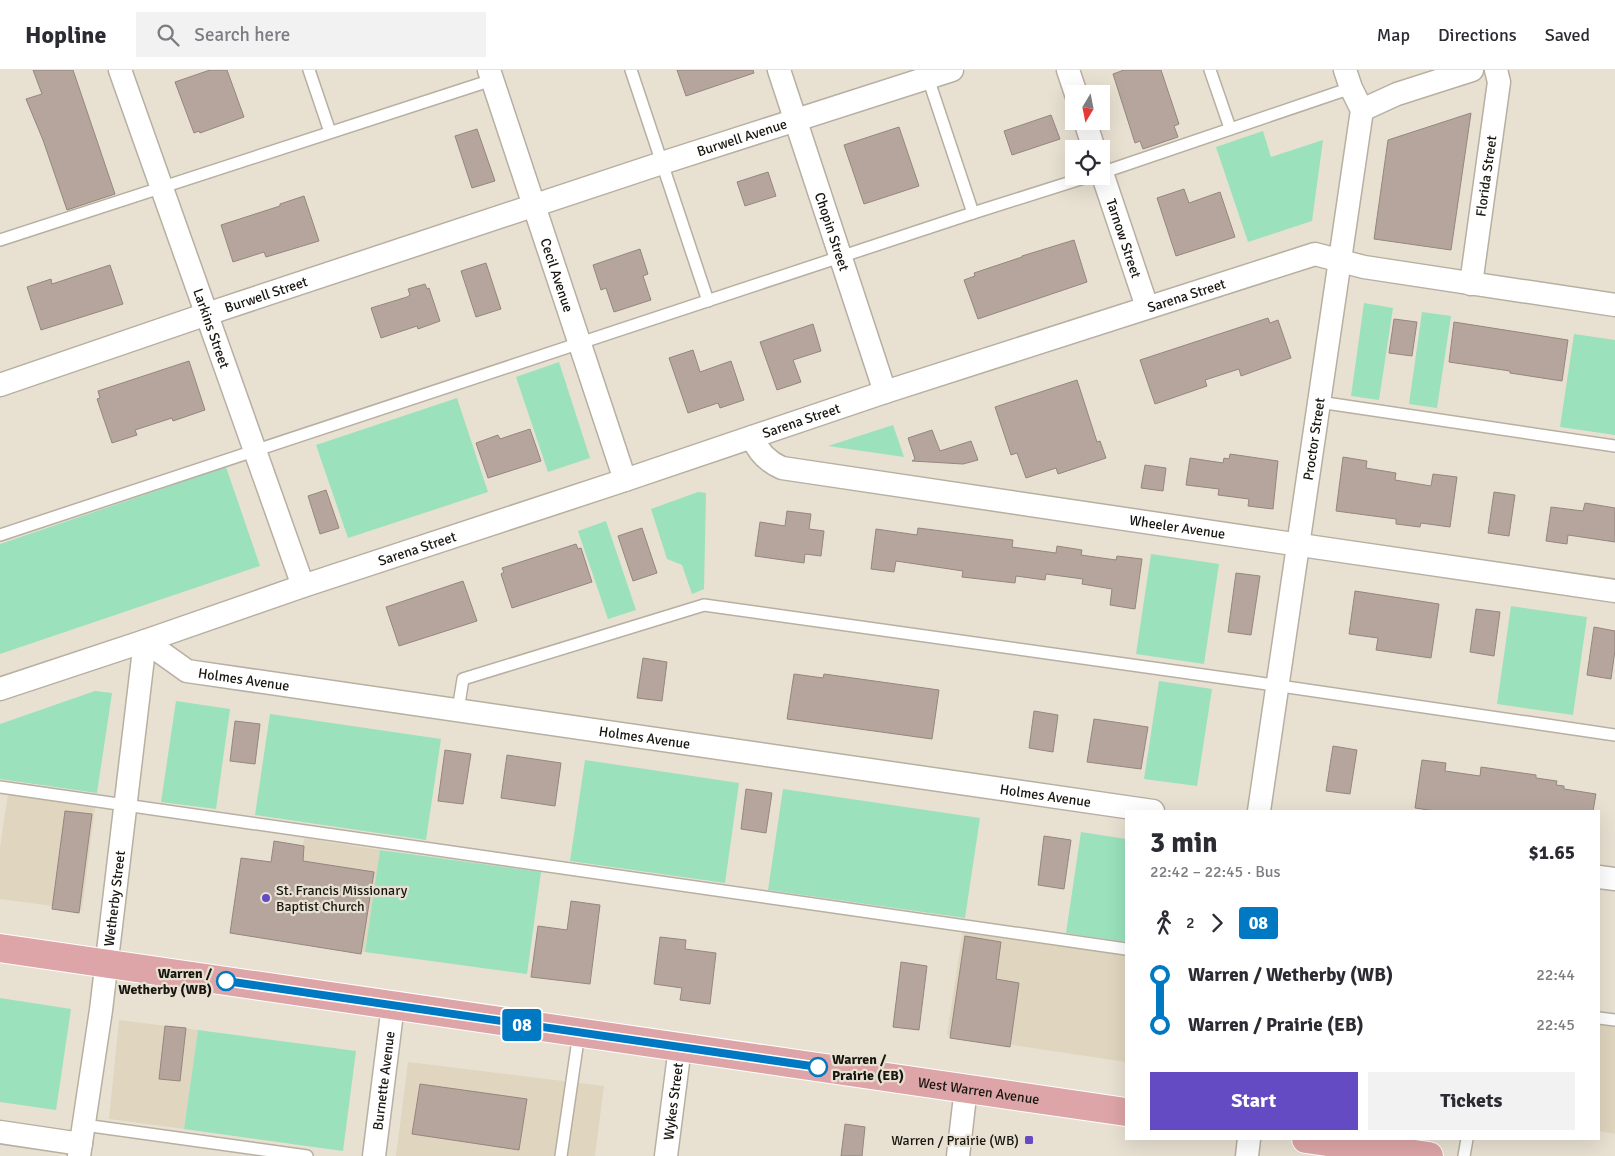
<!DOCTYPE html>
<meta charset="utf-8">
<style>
body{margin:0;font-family:Signika,sans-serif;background:#f2f2f3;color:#2b2b33;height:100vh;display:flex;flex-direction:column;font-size:19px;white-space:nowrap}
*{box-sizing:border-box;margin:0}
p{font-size:16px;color:#7c7c81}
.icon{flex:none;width:28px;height:28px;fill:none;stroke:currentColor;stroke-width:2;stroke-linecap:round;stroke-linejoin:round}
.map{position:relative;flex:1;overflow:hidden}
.details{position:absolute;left:1125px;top:740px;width:475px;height:330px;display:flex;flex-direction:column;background:#fff;border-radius:0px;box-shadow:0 5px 20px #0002}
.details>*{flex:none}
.badge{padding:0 10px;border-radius:4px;font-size:18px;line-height:32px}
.needle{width:32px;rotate:190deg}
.buttons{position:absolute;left:1065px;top:15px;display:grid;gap:10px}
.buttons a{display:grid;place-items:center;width:45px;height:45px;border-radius:0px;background:#fff;box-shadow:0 5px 20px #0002;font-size:25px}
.map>.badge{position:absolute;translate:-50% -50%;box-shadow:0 0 0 2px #fff}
.legs{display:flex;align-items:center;gap:8px;height:55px;padding:0 25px;font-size:16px}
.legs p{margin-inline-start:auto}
.summary{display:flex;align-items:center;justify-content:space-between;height:85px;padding:0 25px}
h1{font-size:28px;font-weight:700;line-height:38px}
.cta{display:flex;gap:10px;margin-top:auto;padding:10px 25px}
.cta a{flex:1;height:58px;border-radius:0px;background:#654bc3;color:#fff;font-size:20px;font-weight:700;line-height:58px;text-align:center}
.cta a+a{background:#f2f2f3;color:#2b2b33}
ul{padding:0 25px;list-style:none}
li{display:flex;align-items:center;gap:18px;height:50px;font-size:19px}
li i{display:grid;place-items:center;width:8px;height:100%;margin:0 6px;background:currentColor}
li i::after{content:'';width:12px;height:12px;margin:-6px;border:4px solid;border-radius:50%;background:#fff}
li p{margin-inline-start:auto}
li:first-child i{background:linear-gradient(#0000 50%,currentColor 0)}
li:last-child i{background:linear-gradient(currentColor 50%,#0000 0)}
header{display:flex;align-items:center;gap:30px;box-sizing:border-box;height:70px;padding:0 25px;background:#fff;border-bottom:1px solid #e1e1e2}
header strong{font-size:24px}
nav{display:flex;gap:28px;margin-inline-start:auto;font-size:18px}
.search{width:350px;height:45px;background:#f2f2f3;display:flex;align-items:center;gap:12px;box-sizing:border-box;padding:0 18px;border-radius:0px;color:#7c7c81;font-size:19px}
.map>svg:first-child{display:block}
.built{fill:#e0d5bf}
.green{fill:#9ae1bc}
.building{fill:#b5a59d;stroke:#95867e}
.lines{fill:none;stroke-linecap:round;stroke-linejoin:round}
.service-casing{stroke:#b7afa1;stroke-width:14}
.minor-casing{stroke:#b7afa1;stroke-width:25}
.primary-casing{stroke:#fff;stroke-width:30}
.service{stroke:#fff;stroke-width:11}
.minor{stroke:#fff;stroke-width:22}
.primary{stroke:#dda5a7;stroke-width:28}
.line-1-casing{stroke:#fff;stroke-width:11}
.line-1{stroke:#0079c2;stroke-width:8}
.poi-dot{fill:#654bc3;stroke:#e8e1d2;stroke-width:2}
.stop-1-dot{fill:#fff;stroke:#0079c2;stroke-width:2.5}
.labels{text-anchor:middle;stroke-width:4.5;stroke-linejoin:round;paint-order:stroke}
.street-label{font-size:14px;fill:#181610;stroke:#e8e1d2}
.poi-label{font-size:14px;fill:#181610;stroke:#e8e1d2;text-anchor:start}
.stop-label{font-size:14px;font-weight:bold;fill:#181610;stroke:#e8e1d2;text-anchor:end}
</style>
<header>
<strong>Hopline</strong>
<div class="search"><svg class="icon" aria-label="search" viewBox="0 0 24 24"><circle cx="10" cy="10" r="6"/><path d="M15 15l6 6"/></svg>Search here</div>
<nav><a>Map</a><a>Directions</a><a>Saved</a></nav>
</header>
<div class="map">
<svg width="1615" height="1086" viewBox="0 0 1615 1086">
<rect width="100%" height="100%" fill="#e8e1d2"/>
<g class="built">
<polygon points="8,724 95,737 82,840 0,829 0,777"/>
<polygon points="304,768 380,780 365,882 289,871"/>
<polygon points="963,860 1126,884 1126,992 947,965"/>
<polygon points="119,950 198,960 184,1059 109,1049"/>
<polygon points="1599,952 1615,954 1615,1064 1599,1061"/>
<polygon points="408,992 604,1016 595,1086 396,1086"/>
</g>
<g class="green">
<polygon points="1263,61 1271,87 1323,70 1312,151 1248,172 1216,77"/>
<polygon points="1364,233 1393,238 1379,330 1351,326"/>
<polygon points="1422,242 1451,246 1437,338 1409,334"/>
<polygon points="1574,264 1615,270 1615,365 1560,357"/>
<polygon points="559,292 590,388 548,402 516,307"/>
<polygon points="457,328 488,422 348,468 316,375"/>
<polygon points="893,355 904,387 828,376"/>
<polygon points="226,397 260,496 0,584 0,474"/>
<polygon points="698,422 706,423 704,519 692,524 682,495 667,489 651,439"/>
<polygon points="606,451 636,540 608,549 578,461"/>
<polygon points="1151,484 1219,494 1204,594 1136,584"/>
<polygon points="1511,536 1587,547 1573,645 1497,634"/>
<polygon points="1159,611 1212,619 1197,716 1144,709"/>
<polygon points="95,621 112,623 97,723 0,709 0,654"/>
<polygon points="176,631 230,639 216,739 161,732"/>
<polygon points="270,644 441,669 426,770 255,745"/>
<polygon points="585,690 739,713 725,813 570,791"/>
<polygon points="783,719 980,748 965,848 768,820"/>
<polygon points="1081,762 1126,769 1126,872 1066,863"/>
<polygon points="380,780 541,802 527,904 365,882"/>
<polygon points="0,928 71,939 56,1040 0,1032"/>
<polygon points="198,960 356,981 343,1081 184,1059"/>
</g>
<g class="building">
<polygon points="33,0 73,0 115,124 67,140 43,70 26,29 42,24"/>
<polygon points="210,0 227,0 244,47 200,63 199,61 194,63 175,12"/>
<polygon points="677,0 753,0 754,3 686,26"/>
<polygon points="1124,0 1161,0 1179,54 1174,56 1178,67 1143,79 1140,71 1135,73 1113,4"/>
<polygon points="1471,43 1451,180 1374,169 1388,70"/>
<polygon points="1051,45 1060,69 1012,85 1004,61"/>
<polygon points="899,57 919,116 864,134 844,75"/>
<polygon points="477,59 495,111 472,118 455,66"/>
<polygon points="768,102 776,126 745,136 737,112"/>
<polygon points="1184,119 1189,133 1220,122 1235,167 1176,186 1157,128"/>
<polygon points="304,126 319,171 266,187 264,182 233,192 221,155 280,136 280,134"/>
<polygon points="1074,170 1087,212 978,249 964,210 975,206 974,203 1022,187 1022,186"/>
<polygon points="640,179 648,204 643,206 651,230 614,242 606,218 601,220 593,195"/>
<polygon points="486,193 501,239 476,247 461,201"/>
<polygon points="110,195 123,234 41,260 27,217 51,209 52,214"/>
<polygon points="425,214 427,219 429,218 440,251 418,259 417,256 381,268 371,238 407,227 410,225 408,219"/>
<polygon points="1268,248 1270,253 1278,250 1291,288 1241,306 1239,299 1205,310 1207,316 1155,334 1140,290"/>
<polygon points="1394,249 1417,252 1412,286 1389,283"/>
<polygon points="1454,252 1568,270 1562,311 1510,303 1510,301 1449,292"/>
<polygon points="813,254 821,281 793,290 801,312 777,320 760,272"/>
<polygon points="693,280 700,302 731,291 744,330 720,338 718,333 688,343 669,288"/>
<polygon points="189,291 205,340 173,351 172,348 135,360 137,365 112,373 97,329 100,328 98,321"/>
<polygon points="1077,310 1097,372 1100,371 1106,388 1058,404 1056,398 1026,408 1017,383 1011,385 995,337"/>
<polygon points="530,359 541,391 488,408 476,373 498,365 500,369"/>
<polygon points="932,360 940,381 971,371 978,390 963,394 912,391 915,389 908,368"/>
<polygon points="1230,384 1278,391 1273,439 1248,436 1249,429 1218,425 1219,419 1186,415 1190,388 1223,393 1224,388 1229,389"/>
<polygon points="1343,387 1367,391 1366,398 1396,403 1395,410 1431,416 1433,404 1457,407 1450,457 1421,453 1420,457 1396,454 1396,449 1336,441"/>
<polygon points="1145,395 1166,398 1163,421 1141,418"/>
<polygon points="326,420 339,458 320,464 308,426"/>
<polygon points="1494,422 1515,425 1509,466 1488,463"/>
<polygon points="1585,433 1615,438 1615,472 1568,465 1567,474 1546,471 1551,437 1583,441"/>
<polygon points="787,441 811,444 809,459 824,461 821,486 805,484 804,493 755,486 760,452 785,456"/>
<polygon points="642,458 657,503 633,511 618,466"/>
<polygon points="918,458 1013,470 1012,477 1056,483 1057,476 1082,480 1081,485 1116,490 1117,486 1142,489 1135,539 1110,535 1112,519 1082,514 1083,509 1046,504 1045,510 1016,506 1015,513 962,507 963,501 896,491 894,502 871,499 876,459 917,465"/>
<polygon points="576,474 578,479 581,478 592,512 512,538 501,504 504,502 502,498"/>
<polygon points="1236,503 1260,506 1251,565 1228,562"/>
<polygon points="463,511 477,551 399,576 386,537"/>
<polygon points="1355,521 1439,534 1431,588 1376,580 1378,568 1349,564"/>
<polygon points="1476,539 1500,542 1494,586 1470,582"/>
<polygon points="1594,557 1615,561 1615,580 1611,609 1587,605"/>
<polygon points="643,588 667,592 662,631 637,628"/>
<polygon points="794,604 823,608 824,604 939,620 932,669 787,649"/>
<polygon points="1034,641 1058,645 1053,682 1029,678"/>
<polygon points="1094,649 1148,657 1141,699 1087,692"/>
<polygon points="235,651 260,654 255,694 230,691"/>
<polygon points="1333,676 1357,680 1350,724 1326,721"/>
<polygon points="445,680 471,684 463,734 438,731"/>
<polygon points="507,685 561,693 555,736 501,728"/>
<polygon points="1422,690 1446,693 1445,701 1480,706 1481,697 1536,705 1536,708 1557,711 1556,715 1564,716 1564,719 1596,724 1593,741 1435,741 1415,738"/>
<polygon points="746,719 772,723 766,763 741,759"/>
<polygon points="65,741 92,744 79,843 52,839"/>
<polygon points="1044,766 1071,770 1064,819 1038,815"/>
<polygon points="274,771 304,776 303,791 374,802 361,884 230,863 241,788 271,792"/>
<polygon points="571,831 600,835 590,914 531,907 538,856 567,860"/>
<polygon points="965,866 1001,872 996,909 1019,913 1010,977 950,968"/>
<polygon points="660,867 686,870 685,879 716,883 710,934 680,930 682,918 654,914"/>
<polygon points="901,892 927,896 919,960 893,957"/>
<polygon points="165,956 186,958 180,1011 159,1009"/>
<polygon points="420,1014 527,1029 519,1080 412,1064"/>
<polygon points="845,1054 865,1057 862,1086 841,1086"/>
</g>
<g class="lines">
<g class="service-casing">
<g id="service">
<polyline points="309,0 330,62"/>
<polyline points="631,0 708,231"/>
<polyline points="1210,0 1230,58"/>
<polyline points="927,5 973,143"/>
<polyline points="1101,103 1351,18"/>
<polyline points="0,170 492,10"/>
<polyline points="1319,332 1615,376"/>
<polyline points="0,465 973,143 1090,106"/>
<polyline points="458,640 463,609 704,535 1253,612 1615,665"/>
<polyline points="0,717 1126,879"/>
<polyline points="1599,948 1615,950"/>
<polyline points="84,1055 307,1086"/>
<polyline points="561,1086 579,963"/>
<polyline points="1464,1086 1467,1069"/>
</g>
</g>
<g class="minor-casing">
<g id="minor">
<path id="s1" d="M120 0 303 516"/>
<path id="s2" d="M489 0 625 410"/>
<path id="s3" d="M779 0 885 322"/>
<polyline points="1068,0 1076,24"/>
<polyline points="1362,40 1397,24 1472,0"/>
<polyline points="1085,51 1094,79"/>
<path id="s4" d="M1101 100 1147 237"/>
<path id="s5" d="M1471 214 1499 12 1496 0"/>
<path id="s6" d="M0 315 207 244 662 93 952 0"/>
<path id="s7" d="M752 367C758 382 768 392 782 398L1273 471 1615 521"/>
<path id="s8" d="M145 571 187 601 1153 741"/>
<path id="s9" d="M0 619 145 571 303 516 625 410 885 322 1315 184 1364 197 1615 235"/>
<path id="s10" d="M1259 741 1362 40 1351 18 1345 0"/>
<polyline points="1599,807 1615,809"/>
<polyline points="0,1062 81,1074"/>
<path id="s11" d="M79 1086 101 940 145 571"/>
<path id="s12" d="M374 1086 393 935"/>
<path id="s13" d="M666 1086 680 977"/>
<polyline points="958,1086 966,1018"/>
<polyline points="1247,1086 1249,1069"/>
</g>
</g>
<g class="primary-casing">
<g id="primary">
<path id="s14" d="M0 878 1126 1042"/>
<polyline points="1306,1069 1429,1086"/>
</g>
</g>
<use href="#service" class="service"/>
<use href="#minor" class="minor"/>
<use href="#primary" class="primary"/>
</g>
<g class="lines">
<g class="line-1-casing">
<polyline id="line-1" points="226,911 818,997"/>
</g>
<use href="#line-1" class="line-1"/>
</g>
<g class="poi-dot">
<circle cx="266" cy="828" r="5"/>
<rect x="1024" y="1065" width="10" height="10" rx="2.5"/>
</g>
<g class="stop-1-dot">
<circle cx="226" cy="911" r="9"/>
<circle cx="818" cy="997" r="9"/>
</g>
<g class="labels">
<g class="street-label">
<text dy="5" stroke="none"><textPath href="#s6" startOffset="782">Burwell Avenue</textPath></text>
<text dy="5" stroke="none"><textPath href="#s5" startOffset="109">Florida Street</textPath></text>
<text dy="5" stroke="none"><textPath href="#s3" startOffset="170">Chopin Street</textPath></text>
<text dy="5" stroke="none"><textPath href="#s4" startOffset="72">Tarnow Street</textPath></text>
<text dy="5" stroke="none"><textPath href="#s2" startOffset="216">Cecil Avenue</textPath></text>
<text dy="5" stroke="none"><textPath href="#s6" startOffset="281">Burwell Street</textPath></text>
<text dy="5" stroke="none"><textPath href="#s9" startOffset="1250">Sarena Street</textPath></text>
<text dy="5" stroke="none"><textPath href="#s1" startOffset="274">Larkins Street</textPath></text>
<text dy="5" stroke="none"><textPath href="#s9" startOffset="845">Sarena Street</textPath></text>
<text dy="5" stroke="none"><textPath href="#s10" startOffset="376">Proctor Street</textPath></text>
<text dy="5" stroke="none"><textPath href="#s7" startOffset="444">Wheeler Avenue</textPath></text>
<text dy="5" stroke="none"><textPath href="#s9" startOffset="440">Sarena Street</textPath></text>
<text dy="5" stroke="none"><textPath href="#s8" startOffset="109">Holmes Avenue</textPath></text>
<text dy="5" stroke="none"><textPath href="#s8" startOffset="514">Holmes Avenue</textPath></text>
<text dy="5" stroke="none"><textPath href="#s8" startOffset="919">Holmes Avenue</textPath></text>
<text dy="5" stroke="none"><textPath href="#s11" startOffset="260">Wetherby Street</textPath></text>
<text dy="5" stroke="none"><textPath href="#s12" startOffset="76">Burnette Avenue</textPath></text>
<text dy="5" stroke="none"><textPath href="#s14" startOffset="989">West Warren Avenue</textPath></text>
<text dy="5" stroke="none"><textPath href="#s13" startOffset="55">Wykes Street</textPath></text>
</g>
<g class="poi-label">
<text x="276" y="825">St. Francis Missionary<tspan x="276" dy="16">Baptist Church</tspan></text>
<text x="1019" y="1075" text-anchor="end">Warren / Prairie (WB)</text>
</g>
<g class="stop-label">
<text x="212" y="908">Warren /<tspan x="212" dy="16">Wetherby (WB)</tspan></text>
<text x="832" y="994" text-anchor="start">Warren /<tspan x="832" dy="16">Prairie (EB)</tspan></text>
</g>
</g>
</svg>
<div class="buttons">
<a><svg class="needle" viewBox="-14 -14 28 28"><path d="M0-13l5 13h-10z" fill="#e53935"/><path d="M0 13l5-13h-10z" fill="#7c7c81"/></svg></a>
<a><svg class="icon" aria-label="locate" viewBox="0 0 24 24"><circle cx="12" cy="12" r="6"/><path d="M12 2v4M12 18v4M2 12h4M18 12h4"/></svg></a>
</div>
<b class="badge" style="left:522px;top:955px;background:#0079c2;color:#fff">08</b>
<section class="details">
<div class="summary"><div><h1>3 min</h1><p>22:42 – 22:45 · Bus</p></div><b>$1.65</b></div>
<div class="legs"><svg class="icon" aria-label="walk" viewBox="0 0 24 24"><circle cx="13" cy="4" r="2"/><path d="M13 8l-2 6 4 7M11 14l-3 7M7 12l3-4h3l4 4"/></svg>2<svg class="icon" aria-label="forward" viewBox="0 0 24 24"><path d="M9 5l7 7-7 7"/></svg><b class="badge" style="background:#0079c2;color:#fff">08</b></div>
<ul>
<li><i style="color:#0079c2"></i><b>Warren / Wetherby (WB)</b><p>22:44</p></li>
<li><i style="color:#0079c2"></i><b>Warren / Prairie (EB)</b><p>22:45</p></li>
</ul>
<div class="cta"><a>Start</a><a>Tickets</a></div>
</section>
</div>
